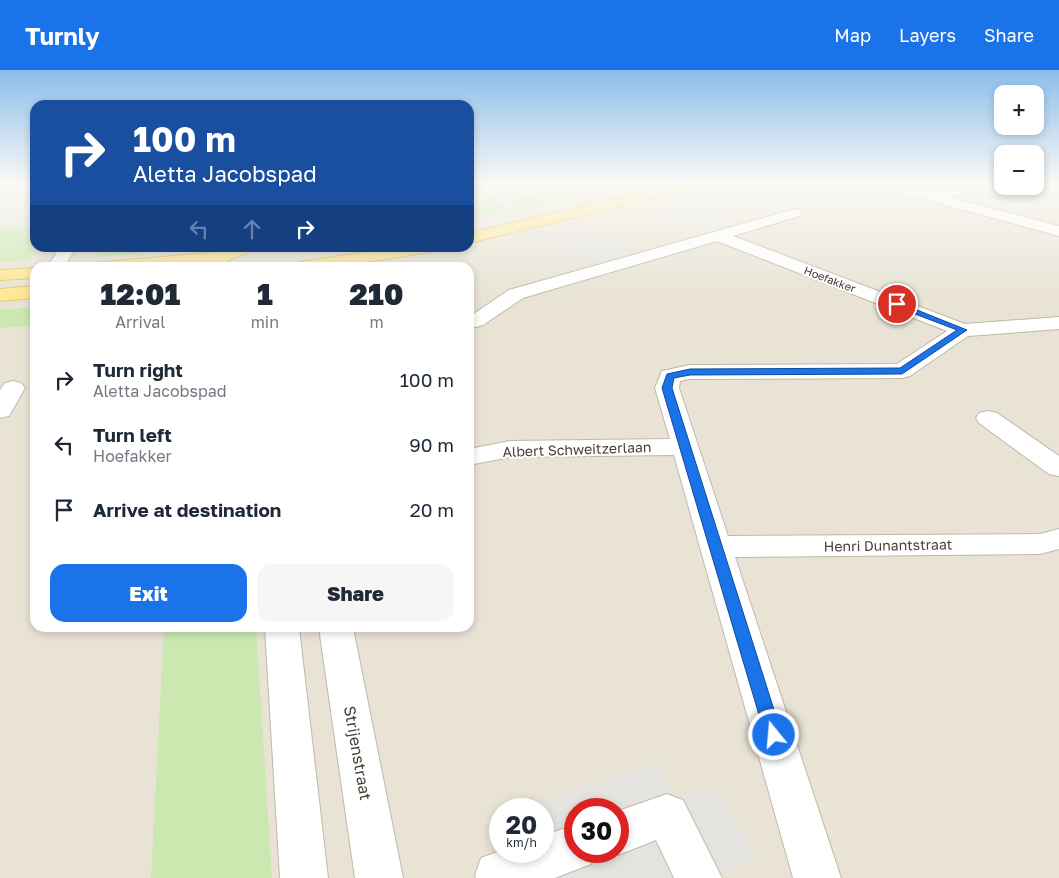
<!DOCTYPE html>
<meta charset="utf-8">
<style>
body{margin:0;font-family:"Golos Text",sans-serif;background:#f6f6f7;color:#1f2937;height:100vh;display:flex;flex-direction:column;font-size:19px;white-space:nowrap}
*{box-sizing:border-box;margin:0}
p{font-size:16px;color:#747a83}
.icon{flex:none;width:28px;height:28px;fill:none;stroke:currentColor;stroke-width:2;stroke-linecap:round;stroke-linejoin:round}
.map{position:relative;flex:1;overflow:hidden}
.sheet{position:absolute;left:30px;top:192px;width:444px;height:370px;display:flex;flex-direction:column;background:#fff;border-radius:15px;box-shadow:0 2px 8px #0003}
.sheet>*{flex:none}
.guide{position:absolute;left:30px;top:30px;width:444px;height:152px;border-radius:15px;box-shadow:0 2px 8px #0003;background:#1a4fa0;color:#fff;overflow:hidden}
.tools{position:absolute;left:994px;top:15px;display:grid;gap:10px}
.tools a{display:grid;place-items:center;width:50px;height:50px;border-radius:10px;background:#fff;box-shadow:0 2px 8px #0003;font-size:25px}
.speed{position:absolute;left:489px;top:728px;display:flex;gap:10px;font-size:25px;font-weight:700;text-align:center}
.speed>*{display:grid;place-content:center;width:65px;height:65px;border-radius:50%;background:#fff;box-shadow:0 2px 8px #0003;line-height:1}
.speed small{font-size:12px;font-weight:400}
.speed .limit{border:8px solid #d22;background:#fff;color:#111}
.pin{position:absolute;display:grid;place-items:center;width:42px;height:42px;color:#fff;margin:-21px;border:2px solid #fff;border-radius:50%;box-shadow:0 1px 5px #0007}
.me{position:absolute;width:55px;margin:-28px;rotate:343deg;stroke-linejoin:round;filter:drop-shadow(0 0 4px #0008)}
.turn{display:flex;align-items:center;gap:18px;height:105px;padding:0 20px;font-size:22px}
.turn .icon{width:65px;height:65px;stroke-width:2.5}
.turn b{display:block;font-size:35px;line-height:42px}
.lanes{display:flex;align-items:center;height:48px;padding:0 20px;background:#0003;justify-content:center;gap:25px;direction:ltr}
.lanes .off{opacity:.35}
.eta{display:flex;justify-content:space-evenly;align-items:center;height:85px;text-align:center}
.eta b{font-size:30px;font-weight:800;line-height:35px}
.cta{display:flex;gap:10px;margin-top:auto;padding:10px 20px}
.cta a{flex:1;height:58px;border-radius:15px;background:#1a73e8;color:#fff;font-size:20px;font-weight:800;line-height:58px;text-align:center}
.cta a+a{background:#f6f6f7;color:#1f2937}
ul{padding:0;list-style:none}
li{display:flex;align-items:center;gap:15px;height:65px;padding:0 20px}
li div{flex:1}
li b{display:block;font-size:19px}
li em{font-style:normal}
header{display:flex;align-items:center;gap:30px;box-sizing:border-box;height:70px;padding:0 25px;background:#1a73e8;color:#fff}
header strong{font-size:24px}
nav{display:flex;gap:28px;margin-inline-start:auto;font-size:18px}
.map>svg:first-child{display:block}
</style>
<header>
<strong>Turnly</strong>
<nav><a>Map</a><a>Layers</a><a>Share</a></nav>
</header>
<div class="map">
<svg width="1059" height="808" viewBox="0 0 1059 808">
<rect width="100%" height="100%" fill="#f4f1e7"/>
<path fill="#e8e3d5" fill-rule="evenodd" d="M 0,114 L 35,114 L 35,178 L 469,178 L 469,114 L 1002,114 L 1002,116 L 1035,116 L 1035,114 L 1059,114 L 1059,808 L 0,808 ZM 35,198 L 469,198 L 469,558 L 35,558 ZM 500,739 L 542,739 L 542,781 L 500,781 ZM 575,739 L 618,739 L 618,781 L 575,781 Z"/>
<path fill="#cbe8b0" d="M 469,114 L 491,114 L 480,116 L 511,141 L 469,147 Z
M 608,114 L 630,114 L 519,139 L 513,133 L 516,129 L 548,121 Z
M 35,155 L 35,178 L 38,178 L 29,190 L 0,192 L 0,158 Z
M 102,178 L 207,178 L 96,187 Z
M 35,237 L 35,255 L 0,258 L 0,240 Z
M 164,558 L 256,558 L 272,808 L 151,808 Z"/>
<path fill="#e5e3df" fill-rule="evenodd" d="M 0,114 L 35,114 L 35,155 L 0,158 Z
M 680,131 L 739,152 L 708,161 L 649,139 Z
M 577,156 L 638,183 L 599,194 L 539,166 Z
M 658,694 L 675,724 L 686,728 L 718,718 L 757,787 L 701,808 L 504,808 L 486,747 L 500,743 L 500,781 L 542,781 L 542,739 L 513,739 ZM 575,739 L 618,739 L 618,781 L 575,781 Z"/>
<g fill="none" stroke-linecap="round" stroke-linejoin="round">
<defs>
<path id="minor" d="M 878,114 L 900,114 L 935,123 L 962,115 L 1002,114 L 1002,116 L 1016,116 L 1009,120 L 963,123 L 949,127 L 1059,156 L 1059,166 L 880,117 Z
M 1035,114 L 1055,114 C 1049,120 1035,120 1029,116 L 1035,116 Z
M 795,139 L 800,140 L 802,143 L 800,146 L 733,166 L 965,254 L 1059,247 L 1059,259 L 968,266 L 910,306 L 902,308 L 690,309 L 680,311 L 679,318 L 728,466 L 1040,464 L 1059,459 L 1059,479 L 1040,484 L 735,487 L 841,808 L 793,808 L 674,385 L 510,387 L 469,395 L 469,379 L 510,371 L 670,369 L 655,318 L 662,301 L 690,295 L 897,294 L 947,261 L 717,171 L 523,228 L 483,255 L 476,257 L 469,255 L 469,247 L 509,220 Z
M 60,178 L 76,178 L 63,198 L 46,198 Z
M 13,311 L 21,313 L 25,318 L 9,346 L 0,348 L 0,320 L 5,313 Z
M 988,341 L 997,343 L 1059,386 L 1059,406 L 1049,404 L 979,353 L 976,348 L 979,343 Z
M 265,558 L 299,558 L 328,808 L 280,808 Z
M 319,558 L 353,558 L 403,808 L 355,808 Z
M 667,724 L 683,730 L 722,808 L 674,808 L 656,770 L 618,785 L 609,781 L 618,781 L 618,741 Z
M 575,755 L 575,781 L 596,781 L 591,794 L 555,808 L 476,808 L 475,805 L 481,788 L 500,781 L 542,781 L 542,766 Z"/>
<path id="major" d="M 679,114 L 703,114 L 701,117 L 469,173 L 469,163 Z
M 228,178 L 254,178 C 247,188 229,184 221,198 L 204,198 L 206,193 L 159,198 L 86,198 L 88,194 L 94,193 L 217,182 Z
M 394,178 L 431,178 L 429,182 L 423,183 L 331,198 L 298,196 L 301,192 L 307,191 Z
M 35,198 L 35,208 L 0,210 L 0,200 Z
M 35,216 L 35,228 L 0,231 L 0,219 Z"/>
</defs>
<use href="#minor" stroke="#bfb9aa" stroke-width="2"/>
<use href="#major" stroke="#e4c665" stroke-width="2"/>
<use href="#minor" fill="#fff" fill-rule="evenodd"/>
<use href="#major" fill="#fee795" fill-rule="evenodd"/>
</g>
<linearGradient id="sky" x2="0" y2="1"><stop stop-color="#8cbeec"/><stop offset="0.5" stop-color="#faf9f4"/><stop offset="1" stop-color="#faf9f4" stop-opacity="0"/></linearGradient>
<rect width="1059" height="227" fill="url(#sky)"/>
<path fill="#1a73e8" stroke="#114b97" d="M 897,232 L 967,260 L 902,304 L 690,305 L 674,308 L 672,318 L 782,665 L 780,670 L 774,672 L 768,670 L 765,665 L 662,318 L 667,304 L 690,299 L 900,298 L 957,260 L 894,236 L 894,233 Z"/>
<g text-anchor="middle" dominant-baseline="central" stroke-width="4" stroke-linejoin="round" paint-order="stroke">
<g font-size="11" fill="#474136" stroke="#fff">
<text transform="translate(830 209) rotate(21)">Hoefakker</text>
</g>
<g font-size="14" fill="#474136" stroke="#fff">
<text transform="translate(577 379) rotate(-2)">Albert Schweitzerlaan</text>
<text transform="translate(888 475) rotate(-1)">Henri Dunantstraat</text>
</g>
<g font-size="16" fill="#474136" stroke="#fff">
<text transform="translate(358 683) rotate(80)">Strijenstraat</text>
</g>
</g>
</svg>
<div class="tools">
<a>+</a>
<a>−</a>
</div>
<div class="speed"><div>20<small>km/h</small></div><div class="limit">30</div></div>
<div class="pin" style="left:897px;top:234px;background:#d93025"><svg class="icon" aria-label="arrive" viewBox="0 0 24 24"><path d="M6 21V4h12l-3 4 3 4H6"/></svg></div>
<svg class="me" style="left:774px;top:665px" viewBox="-20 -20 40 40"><circle r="17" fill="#1a73e8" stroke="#fff" stroke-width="3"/><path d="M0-11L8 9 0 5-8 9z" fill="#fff"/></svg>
<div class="guide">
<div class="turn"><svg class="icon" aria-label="right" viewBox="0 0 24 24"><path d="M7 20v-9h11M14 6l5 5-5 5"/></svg><div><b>100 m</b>Aletta Jacobspad</div></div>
<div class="lanes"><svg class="icon off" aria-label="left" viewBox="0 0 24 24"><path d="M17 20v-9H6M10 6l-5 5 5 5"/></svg><svg class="icon off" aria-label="ahead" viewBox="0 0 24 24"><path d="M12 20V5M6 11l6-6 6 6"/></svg><svg class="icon" aria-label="right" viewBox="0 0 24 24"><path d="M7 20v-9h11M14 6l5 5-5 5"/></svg></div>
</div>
<section class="sheet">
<div class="eta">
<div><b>12:01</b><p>Arrival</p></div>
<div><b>1</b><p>min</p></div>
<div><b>210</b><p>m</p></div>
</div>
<ul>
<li><svg class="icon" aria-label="right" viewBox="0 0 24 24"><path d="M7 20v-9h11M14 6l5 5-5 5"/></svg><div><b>Turn right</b><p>Aletta Jacobspad</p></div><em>100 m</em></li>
<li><svg class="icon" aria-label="left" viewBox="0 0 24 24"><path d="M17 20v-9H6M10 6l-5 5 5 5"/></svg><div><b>Turn left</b><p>Hoefakker</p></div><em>90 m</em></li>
<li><svg class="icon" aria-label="arrive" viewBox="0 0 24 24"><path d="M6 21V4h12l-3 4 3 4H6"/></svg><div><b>Arrive at destination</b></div><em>20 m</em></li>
</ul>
<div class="cta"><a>Exit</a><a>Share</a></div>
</section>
</div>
